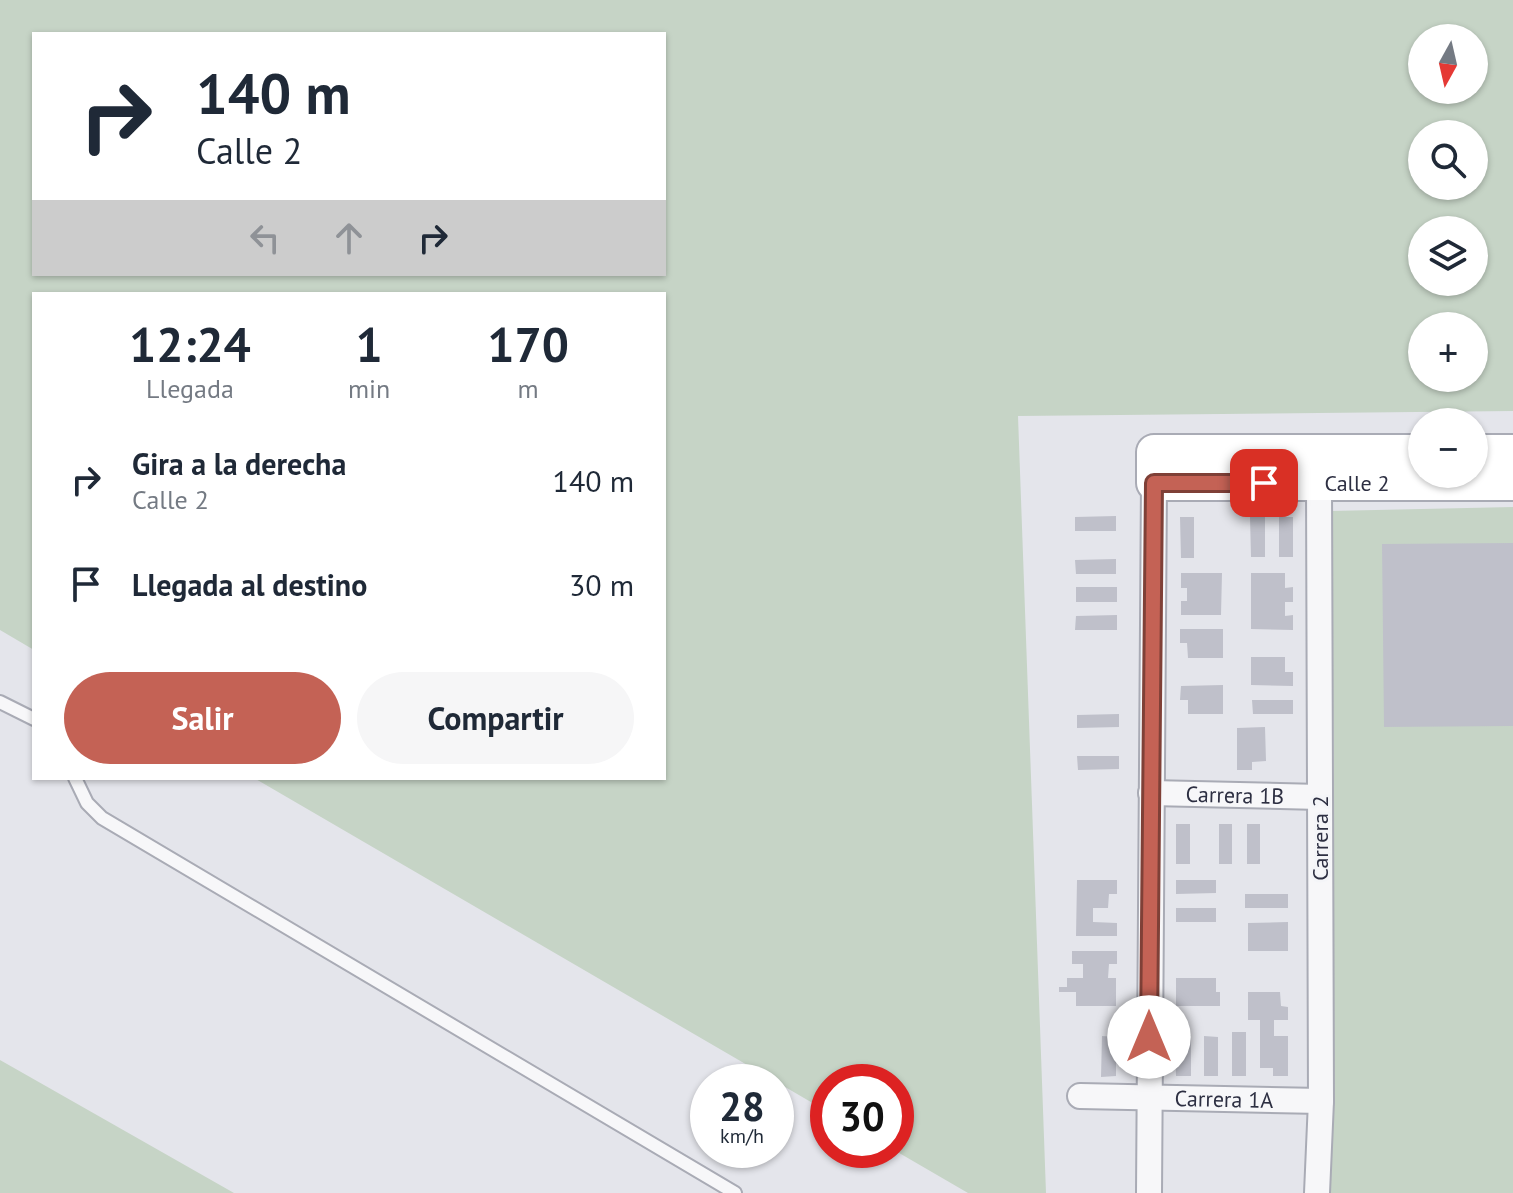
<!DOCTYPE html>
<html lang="es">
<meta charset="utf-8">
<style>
body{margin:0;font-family:"PT Sans",sans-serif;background:#f6f6f7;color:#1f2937;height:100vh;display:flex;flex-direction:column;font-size:30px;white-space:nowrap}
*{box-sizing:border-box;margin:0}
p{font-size:26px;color:#747a83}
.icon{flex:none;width:44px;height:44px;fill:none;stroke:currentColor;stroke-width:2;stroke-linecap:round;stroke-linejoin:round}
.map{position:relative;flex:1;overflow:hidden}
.side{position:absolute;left:32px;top:292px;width:634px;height:488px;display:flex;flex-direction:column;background:#fff;border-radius:0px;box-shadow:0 2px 6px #0004}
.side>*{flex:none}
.hud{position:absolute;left:32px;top:32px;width:634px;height:244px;border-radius:0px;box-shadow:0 2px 6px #0004;background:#fff;color:#1f2937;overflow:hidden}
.needle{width:52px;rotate:188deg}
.controls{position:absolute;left:1408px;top:24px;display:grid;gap:16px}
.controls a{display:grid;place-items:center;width:80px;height:80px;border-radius:50%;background:#fff;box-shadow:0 2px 6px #0004;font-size:40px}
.speed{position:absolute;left:690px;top:1064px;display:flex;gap:16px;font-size:40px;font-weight:700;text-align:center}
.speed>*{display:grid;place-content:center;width:104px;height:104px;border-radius:50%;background:#fff;box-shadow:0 2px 6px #0004;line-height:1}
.speed small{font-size:20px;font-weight:400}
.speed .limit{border:12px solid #d22;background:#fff;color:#111}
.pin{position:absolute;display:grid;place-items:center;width:68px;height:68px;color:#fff;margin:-34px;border-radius:16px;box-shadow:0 4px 12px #0006}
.me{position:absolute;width:88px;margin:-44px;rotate:0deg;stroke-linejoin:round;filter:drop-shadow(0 0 6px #0008)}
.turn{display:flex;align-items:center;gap:28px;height:168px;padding:0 32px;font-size:36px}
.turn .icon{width:104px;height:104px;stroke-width:2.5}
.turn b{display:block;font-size:56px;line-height:68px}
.lanes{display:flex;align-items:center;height:76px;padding:0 32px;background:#0003;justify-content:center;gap:40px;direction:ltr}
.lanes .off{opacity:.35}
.eta{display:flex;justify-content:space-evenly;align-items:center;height:136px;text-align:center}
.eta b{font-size:48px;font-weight:600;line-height:56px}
.button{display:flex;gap:16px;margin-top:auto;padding:16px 32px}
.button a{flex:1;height:92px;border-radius:48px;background:#c46255;color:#fff;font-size:32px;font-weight:600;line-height:92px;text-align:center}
.button a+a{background:#f6f6f7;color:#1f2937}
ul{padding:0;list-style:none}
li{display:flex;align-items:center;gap:24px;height:104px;padding:0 32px}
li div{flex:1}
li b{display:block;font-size:30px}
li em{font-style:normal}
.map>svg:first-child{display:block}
</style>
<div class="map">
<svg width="1513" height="1193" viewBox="0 0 1513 1193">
<rect width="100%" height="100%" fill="#e4e5eb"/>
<path fill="#c6d4c6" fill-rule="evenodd" d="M 0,0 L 1513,0 L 1513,411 L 1018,416 L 1046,1193 L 968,1193 L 894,1150 L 896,1150 L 896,1082 L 828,1082 L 828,1112 L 254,778 L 664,778 L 664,294 L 34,294 L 34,650 L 0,630 ZM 34,34 L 664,34 L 664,274 L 34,274 ZM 1422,38 L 1474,38 L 1474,90 L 1422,90 ZM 1474,134 L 1474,186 L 1422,186 L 1422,134 ZM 1474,230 L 1474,282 L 1422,282 L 1422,230 ZM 1422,326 L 1474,326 L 1474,378 L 1422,378 Z
M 1513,507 L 1513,1193 L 1330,1193 L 1333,1101 L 1331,874 L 1334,771 L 1330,511 Z
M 0,1060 L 234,1193 L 0,1193 Z"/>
<path fill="#bfc0ca" d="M 1116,516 L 1116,531 L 1075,531 L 1075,517 Z
M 1180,517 L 1194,517 L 1194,558 L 1181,558 Z
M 1250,517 L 1265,517 L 1265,557 L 1251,557 Z
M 1279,517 L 1293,517 L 1293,557 L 1279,557 Z
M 1513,543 L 1513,726 L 1384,727 L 1382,544 Z
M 1116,559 L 1116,574 L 1076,574 L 1075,560 Z
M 1181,573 L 1222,573 L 1221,615 L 1181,615 L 1181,601 L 1187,601 L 1187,588 L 1181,588 Z
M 1251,573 L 1285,573 L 1285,588 L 1293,587 L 1293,602 L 1285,602 L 1285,616 L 1293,615 L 1293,630 L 1251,629 Z
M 1076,587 L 1117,587 L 1117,602 L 1076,602 Z
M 1117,615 L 1117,630 L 1075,630 L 1076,616 Z
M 1180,629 L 1223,629 L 1223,658 L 1188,658 L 1187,643 L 1180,643 Z
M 1251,657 L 1285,657 L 1285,672 L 1293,672 L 1293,686 L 1251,685 Z
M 1223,685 L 1223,714 L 1188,714 L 1188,700 L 1180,700 L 1181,686 Z
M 1252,700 L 1293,700 L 1293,714 L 1253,714 Z
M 1119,714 L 1119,727 L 1077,728 L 1077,715 Z
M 1265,727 L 1266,761 L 1252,762 L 1252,770 L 1237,770 L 1237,728 Z
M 1077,756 L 1119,756 L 1119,769 L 1078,770 Z
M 1176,824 L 1190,824 L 1190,864 L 1176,864 Z
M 1219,824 L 1232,824 L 1232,864 L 1219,864 Z
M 1247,824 L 1260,824 L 1260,864 L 1247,864 Z
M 1077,880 L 1117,880 L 1117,894 L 1109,894 L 1108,908 L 1093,908 L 1093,922 L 1117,923 L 1117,936 L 1076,936 Z
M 1176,880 L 1216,880 L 1216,893 L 1176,894 Z
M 1245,894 L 1288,894 L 1288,908 L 1245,908 Z
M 1176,908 L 1216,908 L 1216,922 L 1176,922 Z
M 1288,922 L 1288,951 L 1248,951 L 1248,923 Z
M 1072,951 L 1117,951 L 1117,964 L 1109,964 L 1108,978 L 1116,978 L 1116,1006 L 1076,1006 L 1076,992 L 1059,992 L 1059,987 L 1067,987 L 1067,978 L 1083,978 L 1083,964 L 1072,964 Z
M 1176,978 L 1216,978 L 1216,992 L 1220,992 L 1220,1006 L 1176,1006 Z
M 1248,992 L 1280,992 L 1281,1006 L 1288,1007 L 1288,1020 L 1274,1020 L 1274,1036 L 1288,1036 L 1288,1076 L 1273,1076 L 1273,1068 L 1260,1068 L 1260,1020 L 1248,1020 Z
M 1232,1032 L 1246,1032 L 1246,1076 L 1232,1076 Z
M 1191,1035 L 1191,1076 L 1176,1076 L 1175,1036 Z
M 1102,1036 L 1116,1037 L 1116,1076 L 1101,1077 Z
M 1204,1036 L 1218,1037 L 1218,1076 L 1204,1076 Z"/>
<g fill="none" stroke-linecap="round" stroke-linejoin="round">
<defs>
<path id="lane" d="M 0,702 L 34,719
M 75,778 L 87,803 L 102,818 L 735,1193"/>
<g id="street">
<path id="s1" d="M 1151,793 L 1320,797"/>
<path id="s2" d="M 1080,1096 L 1321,1101"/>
<path d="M 1149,1193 L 1154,483"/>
<path d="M 1317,1193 L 1321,1101 L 1319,483"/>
</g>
<g id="secondary">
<path id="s3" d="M 1422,452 L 1154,452 L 1154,483 L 1513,483"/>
<path d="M 1474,452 L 1513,452"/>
</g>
</defs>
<use href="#lane" stroke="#a9abb5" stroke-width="16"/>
<use href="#street" stroke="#a9abb5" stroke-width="28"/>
<use href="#secondary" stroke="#a9abb5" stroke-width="38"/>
<use href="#lane" stroke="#f7f7f9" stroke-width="12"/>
<use href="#street" stroke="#f7f7f9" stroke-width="24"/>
<use href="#secondary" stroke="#fff" stroke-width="34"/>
</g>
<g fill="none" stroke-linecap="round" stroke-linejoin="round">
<defs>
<path id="route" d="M 1149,1037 L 1154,483 L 1264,483"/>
</defs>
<use href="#route" stroke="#7f4037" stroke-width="20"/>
<use href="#route" stroke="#c46255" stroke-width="14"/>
</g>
<g text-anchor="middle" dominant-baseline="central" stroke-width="6" stroke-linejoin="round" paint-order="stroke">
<g font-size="22" fill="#2d2f42" stroke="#f4f5f8">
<text stroke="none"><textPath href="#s3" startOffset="502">Calle 2</textPath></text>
<text stroke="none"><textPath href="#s1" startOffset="84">Carrera 1B</textPath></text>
<text transform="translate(1320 838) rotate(-90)">Carrera 2</text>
<text stroke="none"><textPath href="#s2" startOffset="144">Carrera 1A</textPath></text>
</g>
</g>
</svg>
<div class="controls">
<a><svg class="needle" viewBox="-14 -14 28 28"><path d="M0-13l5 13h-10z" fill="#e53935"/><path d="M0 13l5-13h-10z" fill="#747a83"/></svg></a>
<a><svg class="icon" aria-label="search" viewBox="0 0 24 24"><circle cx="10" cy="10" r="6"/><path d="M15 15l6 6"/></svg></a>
<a><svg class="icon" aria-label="layers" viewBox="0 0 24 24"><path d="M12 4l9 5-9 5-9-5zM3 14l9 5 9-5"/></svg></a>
<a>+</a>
<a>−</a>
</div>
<div class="speed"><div>28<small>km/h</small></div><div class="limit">30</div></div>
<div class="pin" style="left:1264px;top:483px;background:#d93025"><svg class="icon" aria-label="arrive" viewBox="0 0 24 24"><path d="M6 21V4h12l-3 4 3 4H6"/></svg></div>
<svg class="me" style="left:1149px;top:1037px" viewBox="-20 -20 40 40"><circle r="19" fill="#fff"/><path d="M0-13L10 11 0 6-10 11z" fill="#c46255"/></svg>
<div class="hud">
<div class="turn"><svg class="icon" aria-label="right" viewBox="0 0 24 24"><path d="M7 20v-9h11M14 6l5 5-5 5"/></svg><div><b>140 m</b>Calle 2</div></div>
<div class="lanes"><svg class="icon off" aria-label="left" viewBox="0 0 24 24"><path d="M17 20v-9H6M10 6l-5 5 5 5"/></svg><svg class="icon off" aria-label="ahead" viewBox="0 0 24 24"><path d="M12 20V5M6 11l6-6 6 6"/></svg><svg class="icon" aria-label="right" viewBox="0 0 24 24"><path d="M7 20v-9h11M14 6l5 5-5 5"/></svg></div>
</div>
<section class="side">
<div class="eta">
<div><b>12:24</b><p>Llegada</p></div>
<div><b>1</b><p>min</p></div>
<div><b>170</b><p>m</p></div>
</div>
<ul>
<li><svg class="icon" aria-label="right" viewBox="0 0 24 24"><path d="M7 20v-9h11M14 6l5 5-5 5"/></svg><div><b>Gira a la derecha</b><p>Calle 2</p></div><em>140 m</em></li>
<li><svg class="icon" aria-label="arrive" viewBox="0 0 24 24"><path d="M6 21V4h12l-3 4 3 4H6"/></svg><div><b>Llegada al destino</b></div><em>30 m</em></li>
</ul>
<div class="button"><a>Salir</a><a>Compartir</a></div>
</section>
</div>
